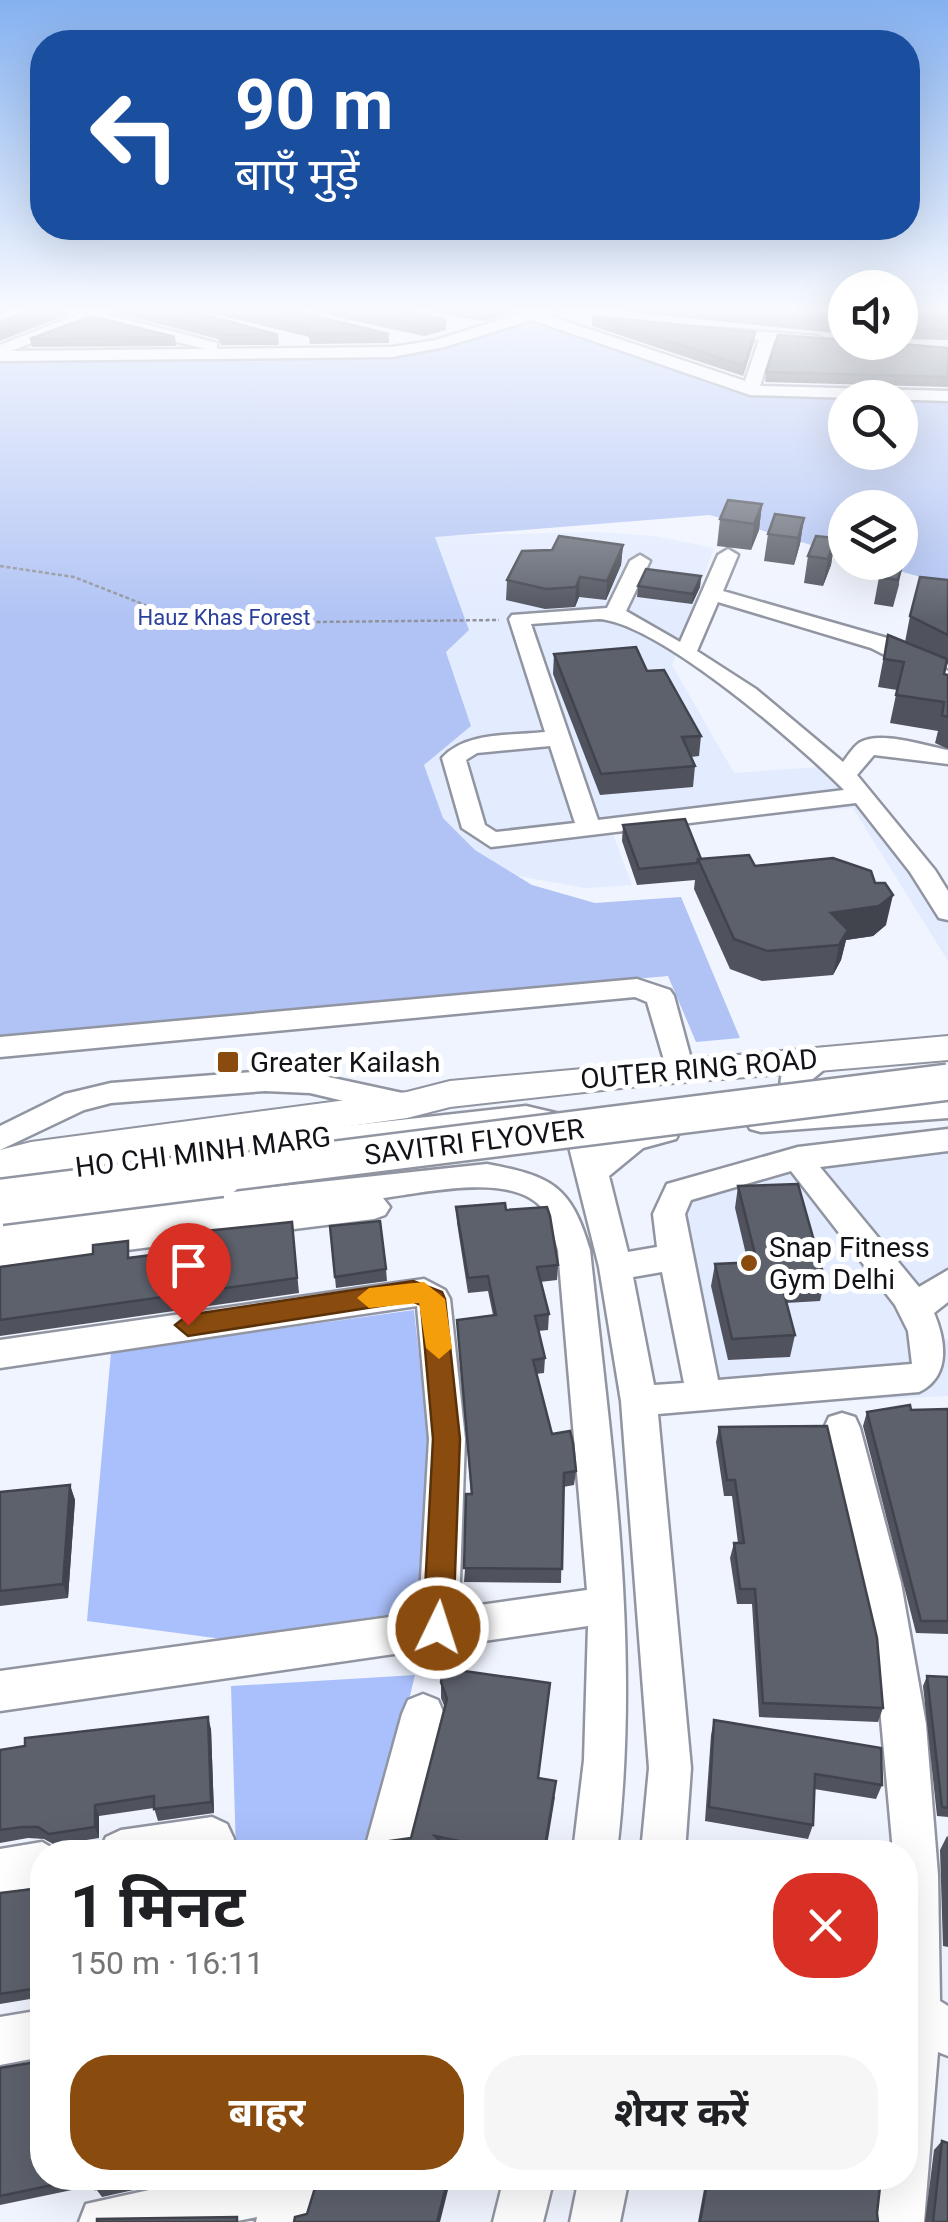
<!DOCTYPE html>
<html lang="hi">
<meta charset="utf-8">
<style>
body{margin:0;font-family:Roboto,"Noto Sans Devanagari",sans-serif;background:#f6f6f6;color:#202124;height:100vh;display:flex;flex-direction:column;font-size:38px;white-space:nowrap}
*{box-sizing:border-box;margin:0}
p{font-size:32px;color:#757577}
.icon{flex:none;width:55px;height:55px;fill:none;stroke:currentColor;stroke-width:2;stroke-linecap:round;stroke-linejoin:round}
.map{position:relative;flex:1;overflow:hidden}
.details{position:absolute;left:30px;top:1840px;width:888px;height:350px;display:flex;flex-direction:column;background:#fff;border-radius:40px;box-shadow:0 10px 40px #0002}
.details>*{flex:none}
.hud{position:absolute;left:30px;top:30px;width:890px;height:210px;border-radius:40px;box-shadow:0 10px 40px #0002;background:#1a4fa0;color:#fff;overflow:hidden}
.fabs{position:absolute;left:828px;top:270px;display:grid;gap:20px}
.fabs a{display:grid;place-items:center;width:90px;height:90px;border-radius:50%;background:#fff;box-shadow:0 10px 40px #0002;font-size:50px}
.pin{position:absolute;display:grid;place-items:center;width:85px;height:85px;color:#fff;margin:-102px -42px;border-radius:50% 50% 50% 0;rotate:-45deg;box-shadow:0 0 10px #0007}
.pin .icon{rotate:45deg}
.me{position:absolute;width:110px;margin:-55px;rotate:4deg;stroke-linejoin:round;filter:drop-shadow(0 0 8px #0008)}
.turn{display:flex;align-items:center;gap:35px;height:210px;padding:0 40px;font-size:45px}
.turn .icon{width:130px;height:130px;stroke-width:2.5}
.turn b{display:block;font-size:70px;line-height:85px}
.round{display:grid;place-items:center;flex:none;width:105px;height:105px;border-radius:40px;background:#f6f6f6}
.headline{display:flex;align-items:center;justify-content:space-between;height:170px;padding:0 40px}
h1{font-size:60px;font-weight:700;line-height:75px}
.action{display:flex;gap:20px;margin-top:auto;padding:20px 40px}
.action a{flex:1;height:115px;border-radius:40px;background:#8a4c0e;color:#fff;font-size:40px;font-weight:700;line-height:115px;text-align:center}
.action a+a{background:#f6f6f6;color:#202124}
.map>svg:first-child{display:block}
</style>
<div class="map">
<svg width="948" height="2222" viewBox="0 0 948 2222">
<rect width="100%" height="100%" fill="#f0f4fe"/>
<path fill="#e3ebff" d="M 595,532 L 654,536 L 714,548 L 672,665 L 734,773 L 847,765 L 915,842 L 948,891 L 948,961 L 853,808 L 611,829 L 632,885 L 585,888 L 518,876 L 475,850 L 443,818 L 424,765 L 471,726 L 446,652 L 469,630 L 434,536 Z
M 948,1148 L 948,1301 L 929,1319 L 948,1341 L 948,1396 L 697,1407 L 655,1242 L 700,1193 L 749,1171 Z"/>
<path fill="#aac0fc" d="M 414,1310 L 432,1477 L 421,1610 L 222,1639 L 87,1621 L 111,1352 Z
M 415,1675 L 372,1852 L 236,1852 L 231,1686 Z
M 734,1840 L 878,1845 L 879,1852 L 734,1852 Z"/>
<path fill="#b0c3f4" d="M 527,321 L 750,394 L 845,398 L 845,452 L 900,452 L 900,399 L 948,399 L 948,585 L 872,563 L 900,562 L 900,508 L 845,508 L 845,555 L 710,515 L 435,537 L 469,630 L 446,652 L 471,726 L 424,765 L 443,818 L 475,850 L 532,885 L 595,903 L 681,897 L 740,1038 L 696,1042 L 668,976 L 0,1037 L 0,362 L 398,356 L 482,338 Z"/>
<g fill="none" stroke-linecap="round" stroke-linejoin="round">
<defs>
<path id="minor" d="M 62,309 L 86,309 L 217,343 L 217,349 L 392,347 L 436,340 L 532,310 L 745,381 L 759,340 L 715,336 L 710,334 L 710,328 L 818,336 L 826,341 L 824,344 L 774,341 L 760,386 L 948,391 L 948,401 L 750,395 L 532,320 L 444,347 L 392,357 L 0,361 L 0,345 L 76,315 ZM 92,320 L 205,349 L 11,351 Z
M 728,549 L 738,555 L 723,591 L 887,638 L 948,671 L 948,687 L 871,648 L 718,602 L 697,651 L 756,689 L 843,762 C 847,757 853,747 859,743 C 880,730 925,746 948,750 L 948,764 L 874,755 L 857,775 L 935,870 L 948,891 L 948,920 L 939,918 L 910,872 L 856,803 L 491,847 L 462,828 L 442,758 C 466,731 512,736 545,732 L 509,619 L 512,615 L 607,608 L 630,561 L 640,555 L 650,561 L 626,611 L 680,642 L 718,555 ZM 599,619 C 659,623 801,746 844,790 L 598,820 L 531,624 ZM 550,746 L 575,823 L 496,832 L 485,825 L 466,760 L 477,753 Z
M 637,979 L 670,990 L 674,996 L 694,1070 L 689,1077 L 669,1077 L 647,1002 L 635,997 L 0,1057 L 0,1037 Z
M 823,1048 L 838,1058 L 808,1083 L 810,1091 L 830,1105 L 948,1096 L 948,1118 L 761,1132 L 750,1129 L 746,1121 L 750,1113 L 792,1108 C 765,1076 790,1057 823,1048 Z
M 265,1071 L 310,1073 L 407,1094 L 418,1098 L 422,1105 L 418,1112 L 407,1116 L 310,1093 L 265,1091 L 111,1103 L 84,1110 L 0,1150 L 0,1126 L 65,1094 L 111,1083 Z
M 526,1106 L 577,1118 L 601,1145 C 621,1130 651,1116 676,1123 L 680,1131 L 676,1139 L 643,1148 L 609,1176 L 628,1252 L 657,1247 L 653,1214 L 667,1184 L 798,1147 L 948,1129 L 948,1151 L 820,1167 L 919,1287 L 948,1270 L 948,1302 L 934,1313 C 948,1346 948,1378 919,1392 L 658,1414 L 691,1768 L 685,1852 L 641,1852 L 649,1768 L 621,1401 L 599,1267 L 568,1143 L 549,1130 L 526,1128 L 32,1183 L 0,1181 L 0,1159 L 32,1161 ZM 791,1171 L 895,1305 L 908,1331 L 912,1364 L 718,1380 L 685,1214 L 691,1200 ZM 662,1272 L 684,1383 L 654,1385 L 633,1277 Z
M 487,1164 C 551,1176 571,1185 590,1250 C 612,1454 641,1647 617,1852 L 573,1852 L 584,1760 L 588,1626 L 0,1711 L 0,1671 L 419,1613 L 429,1439 L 417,1306 L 0,1368 L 0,1340 L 424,1279 L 445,1290 L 450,1299 L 465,1439 L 459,1608 L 587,1590 L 558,1250 C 554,1238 552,1223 545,1212 C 518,1170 424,1193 383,1198 L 390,1207 L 385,1215 L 374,1219 L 0,1266 L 0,1240 L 22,1238 L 0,1240 L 0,1216 Z
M 842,1413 L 855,1417 L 860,1428 L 901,1583 L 926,1724 L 938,1875 L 940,2001 L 948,2006 L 948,2056 L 938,2052 L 924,2222 L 874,2222 L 879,2178 L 905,2178 L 905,1852 L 893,1852 L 875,1652 L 824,1428 L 829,1417 Z
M 423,1694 L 438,1700 L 444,1714 L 408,1852 L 364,1852 L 402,1714 L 408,1700 Z
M 212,1817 L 227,1824 L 234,1839 L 228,1852 L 99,1852 L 106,1837 L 121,1830 Z
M 42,1842 L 59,1852 L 42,1852 L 42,1886 L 0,1893 L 0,1849 Z
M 42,2010 L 42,2057 L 0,2065 L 0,2017 Z
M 203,2178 L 320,2178 L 306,2222 L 256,2222 L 257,2217 L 232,2222 L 79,2222 L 86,2204 Z
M 504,2178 L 554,2178 L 543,2222 L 493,2222 Z
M 579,2178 L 629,2178 L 620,2222 L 570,2222 Z"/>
<path id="major" d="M 948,1036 L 948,1060 L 639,1086 L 450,1107 L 407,1118 L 31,1170 L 0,1178 L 0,1150 L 31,1142 L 407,1092 L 450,1081 Z"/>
</defs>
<use href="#minor" stroke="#9195a1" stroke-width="5"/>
<use href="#major" stroke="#9195a1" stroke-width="4"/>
<path stroke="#91939b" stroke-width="2.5" stroke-dasharray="4 2.5" stroke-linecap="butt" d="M 0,566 L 74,577 L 163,612 L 223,623 L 499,620"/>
<use href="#minor" fill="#fff" fill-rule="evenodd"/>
<use href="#major" fill="#fff" fill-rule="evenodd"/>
<defs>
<path id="major-bridge-far1" d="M 201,1176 L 948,1082"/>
<path id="major-bridge" d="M 0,1202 L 221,1174"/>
</defs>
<use href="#major-bridge-far1" stroke="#9195a1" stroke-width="40" stroke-linecap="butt"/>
<use href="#major-bridge" stroke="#9195a1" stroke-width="49" stroke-linecap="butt"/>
<use href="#major-bridge-far1" stroke="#fff" stroke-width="35"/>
<use href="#major-bridge" stroke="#fff" stroke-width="44"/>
</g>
<path fill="#50535d" d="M 100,309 L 184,309 L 278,335 L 279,345 L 221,345 L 218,339 Z
M 194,309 L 287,309 L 389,334 L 389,343 L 310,344 L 309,337 Z
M 299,309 L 399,309 L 446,330 L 424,336 Z
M 415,309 L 523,309 L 484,321 Z
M 542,309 L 566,309 L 559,313 Z
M 596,309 L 845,309 L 845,334 Z
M 900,309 L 948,309 L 948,340 L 900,339 Z
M 592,316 L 755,332 L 754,342 L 743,376 L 592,326 Z
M 175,337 L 176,346 L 32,347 L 30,339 Z
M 948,348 L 948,387 L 765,382 L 766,372 Z
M 762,504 L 759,530 L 751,550 L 717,546 L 720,519 Z
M 804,518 L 800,544 L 794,565 L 764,561 L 768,534 Z
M 835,538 L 831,565 L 823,586 L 804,583 L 808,556 Z
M 623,545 L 621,565 L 606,600 L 579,597 L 575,607 L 545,609 L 506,600 L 507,580 Z
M 900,562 L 899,585 L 893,607 L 874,604 L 879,577 Z
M 701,576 L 700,587 L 692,604 L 637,597 L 638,586 Z
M 948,580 L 948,663 L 944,674 L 948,675 L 948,749 L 935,743 L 938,731 L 890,723 L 897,690 L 878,687 L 888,635 L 905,642 L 910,616 Z
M 554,654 L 647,671 L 701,736 L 699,756 L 691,757 L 695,766 L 693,787 L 600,795 L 553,674 Z
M 623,825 L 701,859 L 755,866 L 886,925 L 873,936 L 846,940 L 841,960 L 833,975 L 762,981 L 730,969 L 694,889 L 695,880 L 637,885 L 622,841 Z
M 738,1186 L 825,1280 L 820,1301 L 786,1303 L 795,1335 L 790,1357 L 728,1360 L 711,1286 L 715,1264 L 748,1263 L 735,1208 Z
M 456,1207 L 506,1210 L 558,1265 L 557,1280 L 540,1282 L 549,1314 L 548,1330 L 538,1331 L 545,1358 L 544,1373 L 536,1374 L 552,1434 L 576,1471 L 574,1485 L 563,1487 L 561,1583 L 464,1582 L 471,1494 L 457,1320 L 493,1315 L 488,1291 L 468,1293 L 457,1223 Z
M 292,1222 L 299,1293 L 0,1336 L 0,1267 L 131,1257 L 206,1248 Z
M 330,1226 L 386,1269 L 387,1281 L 336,1288 Z
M 948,1409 L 948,1634 L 916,1633 L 863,1426 L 867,1412 Z
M 719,1427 L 883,1708 L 878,1722 L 759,1717 L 752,1604 L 737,1604 L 730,1558 L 734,1543 L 738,1543 L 732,1496 L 724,1496 L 716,1442 Z
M 70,1485 L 75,1500 L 68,1598 L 0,1606 L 0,1609 L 0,1492 Z
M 927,1676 L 948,1677 L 948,1817 L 937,1816 L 923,1686 Z
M 441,1682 L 539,1778 L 555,1797 L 546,1852 L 387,1852 L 411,1838 L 445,1708 L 441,1698 Z
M 714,1720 L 882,1785 L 876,1799 L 814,1789 L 813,1825 L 808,1839 L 705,1821 L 711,1735 Z
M 211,1729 L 214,1813 L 158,1821 L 154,1808 L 99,1816 L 99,1838 L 55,1845 L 44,1839 L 28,1838 L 0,1843 L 0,1750 Z
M 947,1836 L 948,1837 L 948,1947 L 943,1946 L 940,1850 Z
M 42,1890 L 42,1997 L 0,2004 L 0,1893 Z
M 0,2068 L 42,2178 L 188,2178 L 102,2197 L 96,2189 L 96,2185 L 0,2205 Z
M 942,2141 L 948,2222 L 925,2222 L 934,2150 Z
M 706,2178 L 881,2178 L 877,2213 L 878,2222 L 698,2222 Z"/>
<path fill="#41444c" d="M 0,309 L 15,309 L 0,314 Z
M 55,309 L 65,309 L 66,315 L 0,341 L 0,330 Z
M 493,309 L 523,309 L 484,321 L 484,312 Z
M 446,320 L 446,330 L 424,336 L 424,326 Z
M 755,332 L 754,342 L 743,376 L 744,366 Z
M 762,504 L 759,530 L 751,550 L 754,524 Z
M 804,518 L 800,544 L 794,565 L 798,538 Z
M 835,538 L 831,565 L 823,586 L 828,559 Z
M 623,545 L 621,565 L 606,600 L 607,581 Z
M 701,576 L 700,587 L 692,604 L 693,594 Z
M 580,577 L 579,597 L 575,607 L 576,587 Z
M 893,895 L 886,925 L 873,936 L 846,940 L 841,960 L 833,975 L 839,945 L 831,913 Z
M 70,1485 L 75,1500 L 68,1598 L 63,1584 Z
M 208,1717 L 211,1729 L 214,1813 L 211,1802 Z
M 95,1805 L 99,1816 L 99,1838 L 95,1827 Z
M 448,2178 L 451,2178 L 440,2222 L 437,2222 Z"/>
<path fill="#5d616c" stroke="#41444c" stroke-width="2.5" d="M 32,309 L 55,309 L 0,330 L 0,322 Z
M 136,309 L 184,309 L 278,335 L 220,335 L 217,330 Z
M 232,309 L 287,309 L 389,334 L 309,334 L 308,328 Z
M 343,309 L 399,309 L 446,320 L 424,326 Z
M 468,309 L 493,309 L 484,312 Z
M 690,309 L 845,309 L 845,324 Z
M 900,309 L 948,309 L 948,330 L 900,330 Z
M 91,316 L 175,337 L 30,339 Z
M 592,316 L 755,332 L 744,366 Z
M 778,335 L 845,340 L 845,342 L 877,342 L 948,348 L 948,377 L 766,372 Z
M 728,500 L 762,504 L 754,524 L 720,519 Z
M 775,514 L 804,518 L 798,538 L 768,534 Z
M 559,536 L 623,545 L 607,581 L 580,577 L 576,587 L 546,589 L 507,580 L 522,551 L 552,550 Z
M 816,536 L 835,538 L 828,559 L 808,556 Z
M 900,558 L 904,558 L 898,580 L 879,577 L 884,562 L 900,562 Z
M 646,569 L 701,576 L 693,594 L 638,586 Z
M 920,577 L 948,580 L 948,635 L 910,616 Z
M 888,635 L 947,659 L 944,674 L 948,675 L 948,717 L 942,715 L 944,702 L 896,695 L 904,662 L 884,659 Z
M 636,647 L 647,671 L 664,670 L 701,736 L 682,737 L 695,766 L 601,774 L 554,654 Z
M 685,819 L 701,859 L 698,859 L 697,863 L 639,869 L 623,825 Z
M 749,855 L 755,866 L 833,858 L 871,871 L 875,883 L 885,883 L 893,895 L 879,906 L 831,913 L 848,930 L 839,945 L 767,951 L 734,939 L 698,859 Z
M 798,1184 L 825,1280 L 781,1282 L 795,1335 L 732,1339 L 715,1264 L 757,1262 L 738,1186 Z
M 505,1203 L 506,1210 L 547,1207 L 550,1216 L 558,1265 L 537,1267 L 549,1314 L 535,1316 L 545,1358 L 533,1360 L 552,1434 L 570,1431 L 573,1443 L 576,1471 L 564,1473 L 562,1569 L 464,1568 L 466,1494 L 472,1494 L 457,1320 L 496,1315 L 488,1276 L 468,1278 L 456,1207 Z
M 380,1221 L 386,1269 L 335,1277 L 330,1226 Z
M 292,1222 L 297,1278 L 0,1320 L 0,1267 L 93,1254 L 93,1245 L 128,1241 L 128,1258 L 206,1248 L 206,1231 Z
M 910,1405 L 911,1410 L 948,1409 L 948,1621 L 921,1621 L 867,1412 Z
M 827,1426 L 877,1638 L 883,1708 L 763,1703 L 755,1589 L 740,1589 L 734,1543 L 744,1543 L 735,1480 L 727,1480 L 719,1427 Z
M 70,1485 L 63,1584 L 0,1591 L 0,1492 Z
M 443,1668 L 550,1683 L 538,1778 L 556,1781 L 544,1852 L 513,1852 L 435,1836 L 451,1852 L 387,1852 L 389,1841 L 411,1838 L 447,1699 L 441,1682 Z
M 927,1676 L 948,1677 L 948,1808 L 942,1807 Z
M 208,1717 L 211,1802 L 154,1809 L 154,1796 L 95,1805 L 95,1827 L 49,1834 L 38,1827 L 22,1827 L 0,1830 L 0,1750 L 25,1746 L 25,1738 Z
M 714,1720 L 881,1748 L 882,1785 L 815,1774 L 813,1825 L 709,1807 Z
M 42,1888 L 42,1979 L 38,1979 L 38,1988 L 0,1994 L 0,1893 Z
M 42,2061 L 42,2178 L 86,2178 L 0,2196 L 0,2068 Z
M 942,2141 L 948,2143 L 948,2222 L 933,2222 Z
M 96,2178 L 146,2178 L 96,2189 Z
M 318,2178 L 448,2178 L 437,2222 L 294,2222 L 295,2217 L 307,2214 Z
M 708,2178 L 881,2178 L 877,2213 L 878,2222 L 700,2222 Z
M 237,2217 L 237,2222 L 97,2222 L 97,2219 Z"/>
<linearGradient id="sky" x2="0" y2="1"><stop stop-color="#85b1f0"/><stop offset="0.5" stop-color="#f8faff"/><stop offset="1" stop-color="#f8faff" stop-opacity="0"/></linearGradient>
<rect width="948" height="620" fill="url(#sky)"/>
<path fill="#8a4c0e" stroke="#5a3109" stroke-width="2.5" d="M 413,1281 L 442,1292 L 445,1299 L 460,1439 L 453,1628 L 449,1638 L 438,1643 L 427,1638 L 423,1628 L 433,1439 L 421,1305 L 412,1301 L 188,1336 L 175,1325 L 188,1315 Z"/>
<path fill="#f59e0b" d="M 424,1282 L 445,1299 L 452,1348 L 439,1359 L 426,1348 L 419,1303 L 369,1308 L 357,1298 L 369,1288 Z"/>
<g fill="#8a4c0e" stroke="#fff" stroke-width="4">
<rect x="216" y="1050" width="24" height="24" rx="5"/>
<circle cx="749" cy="1263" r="10"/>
</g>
<g text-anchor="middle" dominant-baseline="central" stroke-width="10" stroke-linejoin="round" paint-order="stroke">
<g font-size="22" fill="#2a409c" stroke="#fff">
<text x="224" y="617">Hauz Khas Forest</text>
</g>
<g font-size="28" fill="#121318" stroke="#fff" text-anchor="start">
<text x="250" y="1062">Greater Kailash</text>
<text x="769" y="1247">Snap Fitness<tspan x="769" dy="32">Gym Delhi</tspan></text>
</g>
<g font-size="28" fill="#121318" stroke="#fff">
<text transform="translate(699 1069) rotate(-5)">OUTER RING ROAD</text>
<text transform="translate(474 1142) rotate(-7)">SAVITRI FLYOVER</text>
<text transform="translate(203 1152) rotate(-7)">HO CHI MINH MARG</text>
</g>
</g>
</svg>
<div class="fabs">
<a><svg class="icon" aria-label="sound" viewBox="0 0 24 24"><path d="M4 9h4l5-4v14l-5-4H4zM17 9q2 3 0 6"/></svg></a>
<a><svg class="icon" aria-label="search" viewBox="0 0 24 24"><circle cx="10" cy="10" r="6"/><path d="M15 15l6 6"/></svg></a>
<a><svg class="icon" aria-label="layers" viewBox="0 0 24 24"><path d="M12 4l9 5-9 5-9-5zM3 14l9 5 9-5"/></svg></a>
</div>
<div class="pin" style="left:188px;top:1325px;background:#d93025"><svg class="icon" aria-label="arrive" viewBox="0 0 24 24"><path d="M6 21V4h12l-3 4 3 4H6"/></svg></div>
<svg class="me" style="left:438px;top:1628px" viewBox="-20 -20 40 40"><circle r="17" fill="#8a4c0e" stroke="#fff" stroke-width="3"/><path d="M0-11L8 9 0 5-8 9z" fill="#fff"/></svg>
<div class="hud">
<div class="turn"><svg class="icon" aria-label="left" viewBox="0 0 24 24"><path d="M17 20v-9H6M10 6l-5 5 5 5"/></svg><div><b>90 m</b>बाएँ मुड़ें</div></div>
</div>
<section class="details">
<div class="headline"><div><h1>1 मिनट</h1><p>150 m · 16:11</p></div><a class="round" style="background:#d93025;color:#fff"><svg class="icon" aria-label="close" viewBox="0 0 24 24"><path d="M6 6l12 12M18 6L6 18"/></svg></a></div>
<div class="action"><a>बाहर</a><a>शेयर करें</a></div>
</section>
</div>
